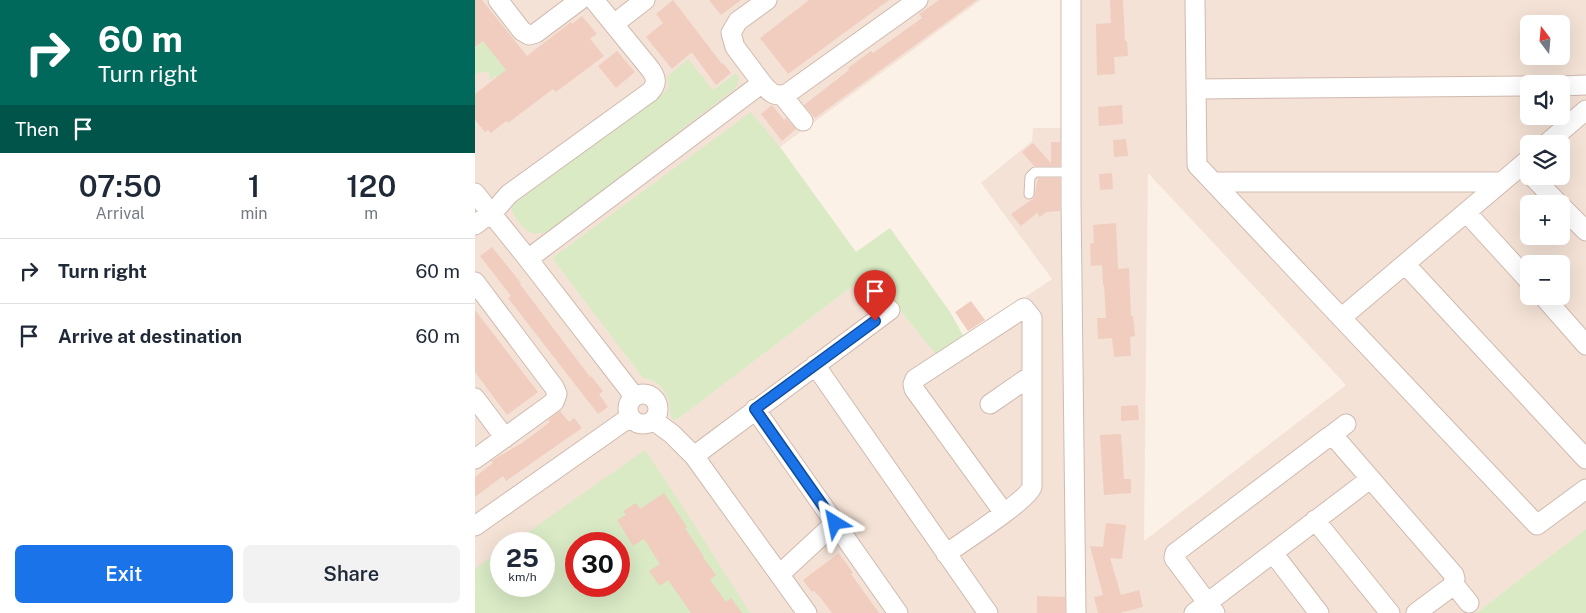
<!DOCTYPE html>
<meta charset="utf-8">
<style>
body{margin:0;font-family:"Public Sans",sans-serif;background:#f2f2f3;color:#1f2937;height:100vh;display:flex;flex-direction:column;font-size:19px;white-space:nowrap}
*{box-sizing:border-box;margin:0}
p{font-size:16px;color:#747a83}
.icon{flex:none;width:28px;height:28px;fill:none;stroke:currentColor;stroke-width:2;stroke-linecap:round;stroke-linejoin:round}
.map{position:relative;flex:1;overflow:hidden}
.side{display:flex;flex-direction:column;background:#fff;width:475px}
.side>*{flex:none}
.banner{background:#00695c;color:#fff;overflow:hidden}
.needle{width:32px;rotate:344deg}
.controls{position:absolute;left:1045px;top:15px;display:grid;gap:10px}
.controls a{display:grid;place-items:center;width:50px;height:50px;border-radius:8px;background:#fff;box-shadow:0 5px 20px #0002;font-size:25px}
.speed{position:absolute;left:15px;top:532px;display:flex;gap:10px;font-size:25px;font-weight:700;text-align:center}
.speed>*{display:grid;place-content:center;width:65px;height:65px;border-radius:50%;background:#fff;box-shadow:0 5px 20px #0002;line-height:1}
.speed small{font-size:12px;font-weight:400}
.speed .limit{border:8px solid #d22;background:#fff;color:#111}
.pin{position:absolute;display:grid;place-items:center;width:42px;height:42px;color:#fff;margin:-51px -21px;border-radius:50% 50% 50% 0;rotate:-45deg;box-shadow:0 0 5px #0007}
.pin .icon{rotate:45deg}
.me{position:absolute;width:55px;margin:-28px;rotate:325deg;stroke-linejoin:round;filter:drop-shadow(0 0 4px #0008)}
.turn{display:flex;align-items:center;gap:18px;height:105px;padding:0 15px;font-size:22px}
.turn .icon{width:65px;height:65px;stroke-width:2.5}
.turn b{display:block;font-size:35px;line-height:42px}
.then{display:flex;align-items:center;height:48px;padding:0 15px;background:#0003;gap:10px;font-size:19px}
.eta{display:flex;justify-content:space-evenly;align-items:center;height:85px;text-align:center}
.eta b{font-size:30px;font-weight:600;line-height:35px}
.cta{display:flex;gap:10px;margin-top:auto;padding:10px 15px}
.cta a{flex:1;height:58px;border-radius:8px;background:#1a73e8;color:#fff;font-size:20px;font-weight:600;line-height:58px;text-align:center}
.cta a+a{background:#f2f2f3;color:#1f2937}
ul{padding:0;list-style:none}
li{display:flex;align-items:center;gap:15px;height:65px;padding:0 15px;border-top:1px solid #e0e1e3}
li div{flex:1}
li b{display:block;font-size:19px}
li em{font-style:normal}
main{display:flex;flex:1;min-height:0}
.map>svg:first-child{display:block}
</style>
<main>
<section class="side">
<div class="banner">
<div class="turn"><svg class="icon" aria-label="right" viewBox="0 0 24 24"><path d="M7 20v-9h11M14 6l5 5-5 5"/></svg><div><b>60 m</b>Turn right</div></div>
<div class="then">Then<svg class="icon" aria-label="arrive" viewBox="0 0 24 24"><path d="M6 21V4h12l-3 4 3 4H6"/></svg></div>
</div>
<div class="eta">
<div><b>07:50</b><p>Arrival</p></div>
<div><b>1</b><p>min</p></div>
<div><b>120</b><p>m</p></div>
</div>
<ul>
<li><svg class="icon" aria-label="right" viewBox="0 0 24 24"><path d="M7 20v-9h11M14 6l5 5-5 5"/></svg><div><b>Turn right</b></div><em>60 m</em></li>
<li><svg class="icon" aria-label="arrive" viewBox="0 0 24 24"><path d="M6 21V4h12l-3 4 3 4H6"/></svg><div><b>Arrive at destination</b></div><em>60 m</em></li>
</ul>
<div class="cta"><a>Exit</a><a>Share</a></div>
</section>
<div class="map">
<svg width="1111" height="613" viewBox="0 0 1111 613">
<rect width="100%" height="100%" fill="#fcf1e7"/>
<path fill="#f4e2d6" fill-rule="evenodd" d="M 0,0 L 506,0 L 305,147 L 276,113 L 77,258 L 168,378 L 178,381 L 188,389 L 192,395 L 200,421 L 395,273 L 462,356 L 577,279 L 506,183 L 557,141 L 558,128 L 591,128 L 591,0 L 1111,0 L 1111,529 L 1001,613 L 0,613 ZM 1054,24 L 1086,24 L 1086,56 L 1054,56 ZM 1054,84 L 1086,84 L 1086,116 L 1054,116 ZM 1054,144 L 1086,144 L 1086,176 L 1054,176 ZM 673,173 L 871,385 L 669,541 ZM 1054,204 L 1086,204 L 1086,236 L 1054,236 ZM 1054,264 L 1086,264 L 1086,296 L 1054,296 ZM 26,544 L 69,544 L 69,586 L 26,586 ZM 101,544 L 144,544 L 144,586 L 101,586 Z"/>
<path fill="#d9eac5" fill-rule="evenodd" d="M 9,41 L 46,89 L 37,96 L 21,76 L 15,80 L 14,72 L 0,73 L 0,48 Z
M 213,59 L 238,90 L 261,73 L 264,79 L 261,88 L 75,230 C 56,240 45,227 37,211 L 37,207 L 41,202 L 190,92 L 194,86 L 192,77 Z
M 276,112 L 305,147 L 381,252 L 415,228 L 475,312 L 489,337 L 462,356 L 395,273 L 200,421 L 195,415 C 197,398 187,381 168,378 L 77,258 Z
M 170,450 L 215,518 L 275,613 L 0,613 L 0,569 L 26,550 L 26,586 L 69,586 L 69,544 L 36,544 ZM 101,544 L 144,544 L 144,586 L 101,586 Z
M 1111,529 L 1111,613 L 1001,613 Z"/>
<path fill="#f1cdbf" d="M 0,0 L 7,0 L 52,56 L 96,22 L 97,24 L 107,16 L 122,34 L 115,39 L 129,56 L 81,92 L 78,89 L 33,123 L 31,121 L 16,133 L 13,130 L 10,132 L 0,120 L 0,94 L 31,70 L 8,41 L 0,47 Z
M 198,0 L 247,64 L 248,63 L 256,73 L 241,85 L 218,54 L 216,53 L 197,69 L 171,37 L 188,23 L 181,14 Z
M 234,0 L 266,0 L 246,15 Z
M 334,0 L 414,0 L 313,74 L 285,38 Z
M 464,0 L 502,0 L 340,118 L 338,116 L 329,105 L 374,70 L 373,68 L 396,51 L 398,53 L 447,18 L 444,14 Z
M 635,0 L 648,0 L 650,41 L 652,41 L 653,56 L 639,57 L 640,74 L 622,75 L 621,24 L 636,23 Z
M 142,51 L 160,72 L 141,88 L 123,66 Z
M 297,105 L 309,120 L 311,118 L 321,129 L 307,141 L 286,114 Z
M 647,105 L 648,124 L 624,126 L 623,107 Z
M 651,139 L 653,156 L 639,157 L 638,140 Z
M 576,142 L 585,142 L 585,166 L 559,166 L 547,152 L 558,143 L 576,163 Z
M 637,173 L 638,189 L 625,190 L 624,174 Z
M 563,178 L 585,178 L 585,211 L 571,212 L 565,217 L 562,213 L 546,226 L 536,214 L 559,198 Z
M 641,223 L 643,269 L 654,268 L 656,316 L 658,316 L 660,336 L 655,337 L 656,356 L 639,357 L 637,338 L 623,339 L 622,318 L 631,318 L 629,285 L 628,285 L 627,265 L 616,266 L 615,244 L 619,243 L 618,225 Z
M 17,247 L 46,283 L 45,284 L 115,377 L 116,376 L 128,391 L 124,394 L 133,407 L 123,414 L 33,298 L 36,296 L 5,256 Z
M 496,301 L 510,320 L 493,331 L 480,312 Z
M 0,310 L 63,392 L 32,415 L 0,372 Z
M 663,405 L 664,420 L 646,421 L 646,406 Z
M 85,411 L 94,422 L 99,418 L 107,428 L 31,481 L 28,476 L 0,497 L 0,477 L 18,463 L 16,461 L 47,443 L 75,422 L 73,420 Z
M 646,434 L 649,479 L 656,479 L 656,493 L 629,495 L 625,435 Z
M 189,493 L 212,527 L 210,528 L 229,557 L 228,557 L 241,575 L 235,580 L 251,602 L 256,598 L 267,613 L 216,613 L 193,580 L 185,586 L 174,571 L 185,564 L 169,539 L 158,546 L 142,520 L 151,515 L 148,511 L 161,503 L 165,509 Z
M 631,523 L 651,525 L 647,559 L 635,558 L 646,595 L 664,590 L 668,607 L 644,613 L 623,613 L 619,597 L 628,595 L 615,546 L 628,547 Z
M 364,553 L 378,573 L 376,574 L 404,613 L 357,613 L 345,597 L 339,591 L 337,592 L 328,580 Z
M 562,596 L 590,597 L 590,613 L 562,613 Z"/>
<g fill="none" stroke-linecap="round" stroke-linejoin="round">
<defs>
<path id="lane" d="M 554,194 L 555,177 L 560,172 L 596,172"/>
<path id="street" d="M 23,0 L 47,31 L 54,35 L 61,33 L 105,0
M 596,0 L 596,201 L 601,613
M 720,0 L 722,165 L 1062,525 L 1111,489
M 139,24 L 170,0
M 287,83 C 295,93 300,98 313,93 L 443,0
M 1086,86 L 1111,85
M 721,89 L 1054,86
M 307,95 L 328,121
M 1071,144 L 1111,110
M 1057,176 L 1084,204
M 738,182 L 1026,182
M 0,193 L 53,259 L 159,396
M 1086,206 L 1111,231
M 991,212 L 1054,281
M 0,225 L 21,209 L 34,194 L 175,92 C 182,84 182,79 176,70 L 119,0
M 53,259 L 287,83 L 260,47 L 256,33 L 263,21 L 292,0
M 930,264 L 1111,459
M 0,282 L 79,387 L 82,394 L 79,402 L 0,459
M 1068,296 L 1111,345
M 866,318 L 1054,159
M 340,365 L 513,613
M153 409a15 15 0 1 1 30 0a15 15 0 1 1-30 0Z
M 0,398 L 30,438
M 515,404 L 557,375
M 280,409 L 423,613
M 178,420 L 197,434 L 219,456 L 332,613
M 854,437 L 871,424
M 219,456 L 415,310
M 840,520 L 915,613
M 0,526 L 155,417
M 798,553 L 844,613
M 471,554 C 487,542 552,501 557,487 L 557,318 L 549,308 L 440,379 L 438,384 L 439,389 L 529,513
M 305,574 L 360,523
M 978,583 L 994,603
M 719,613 L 895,479
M 740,613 L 699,558 L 700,553 L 852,438 L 856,436 L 862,440 L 979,575 L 980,579 L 976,587 L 941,613"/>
</defs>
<use href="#lane" stroke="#d0baaf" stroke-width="11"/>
<use href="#street" stroke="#d0baaf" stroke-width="21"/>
<use href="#lane" stroke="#fff" stroke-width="9"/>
<use href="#street" stroke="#fff" stroke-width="19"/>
</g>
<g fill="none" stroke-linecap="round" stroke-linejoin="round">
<defs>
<path id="route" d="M 360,523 L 280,409 L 400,321"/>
</defs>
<use href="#route" stroke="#114b97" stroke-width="12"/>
<use href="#route" stroke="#1a73e8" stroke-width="9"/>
</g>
</svg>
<div class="controls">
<a><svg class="needle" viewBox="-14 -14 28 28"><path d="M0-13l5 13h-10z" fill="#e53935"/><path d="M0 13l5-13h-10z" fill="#747a83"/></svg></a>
<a><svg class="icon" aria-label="sound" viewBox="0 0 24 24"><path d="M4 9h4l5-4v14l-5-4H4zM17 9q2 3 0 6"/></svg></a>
<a><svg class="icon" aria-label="layers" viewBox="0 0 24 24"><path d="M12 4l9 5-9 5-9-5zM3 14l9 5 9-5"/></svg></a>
<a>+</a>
<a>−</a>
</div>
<div class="speed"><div>25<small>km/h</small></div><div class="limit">30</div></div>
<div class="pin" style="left:400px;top:321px;background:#d93025"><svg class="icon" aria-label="arrive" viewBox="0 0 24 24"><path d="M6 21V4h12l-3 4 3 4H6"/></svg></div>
<svg class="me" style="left:360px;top:523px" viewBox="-20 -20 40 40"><path d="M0-17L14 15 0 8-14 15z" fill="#1a73e8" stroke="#fff" stroke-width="4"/></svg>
</div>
</main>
